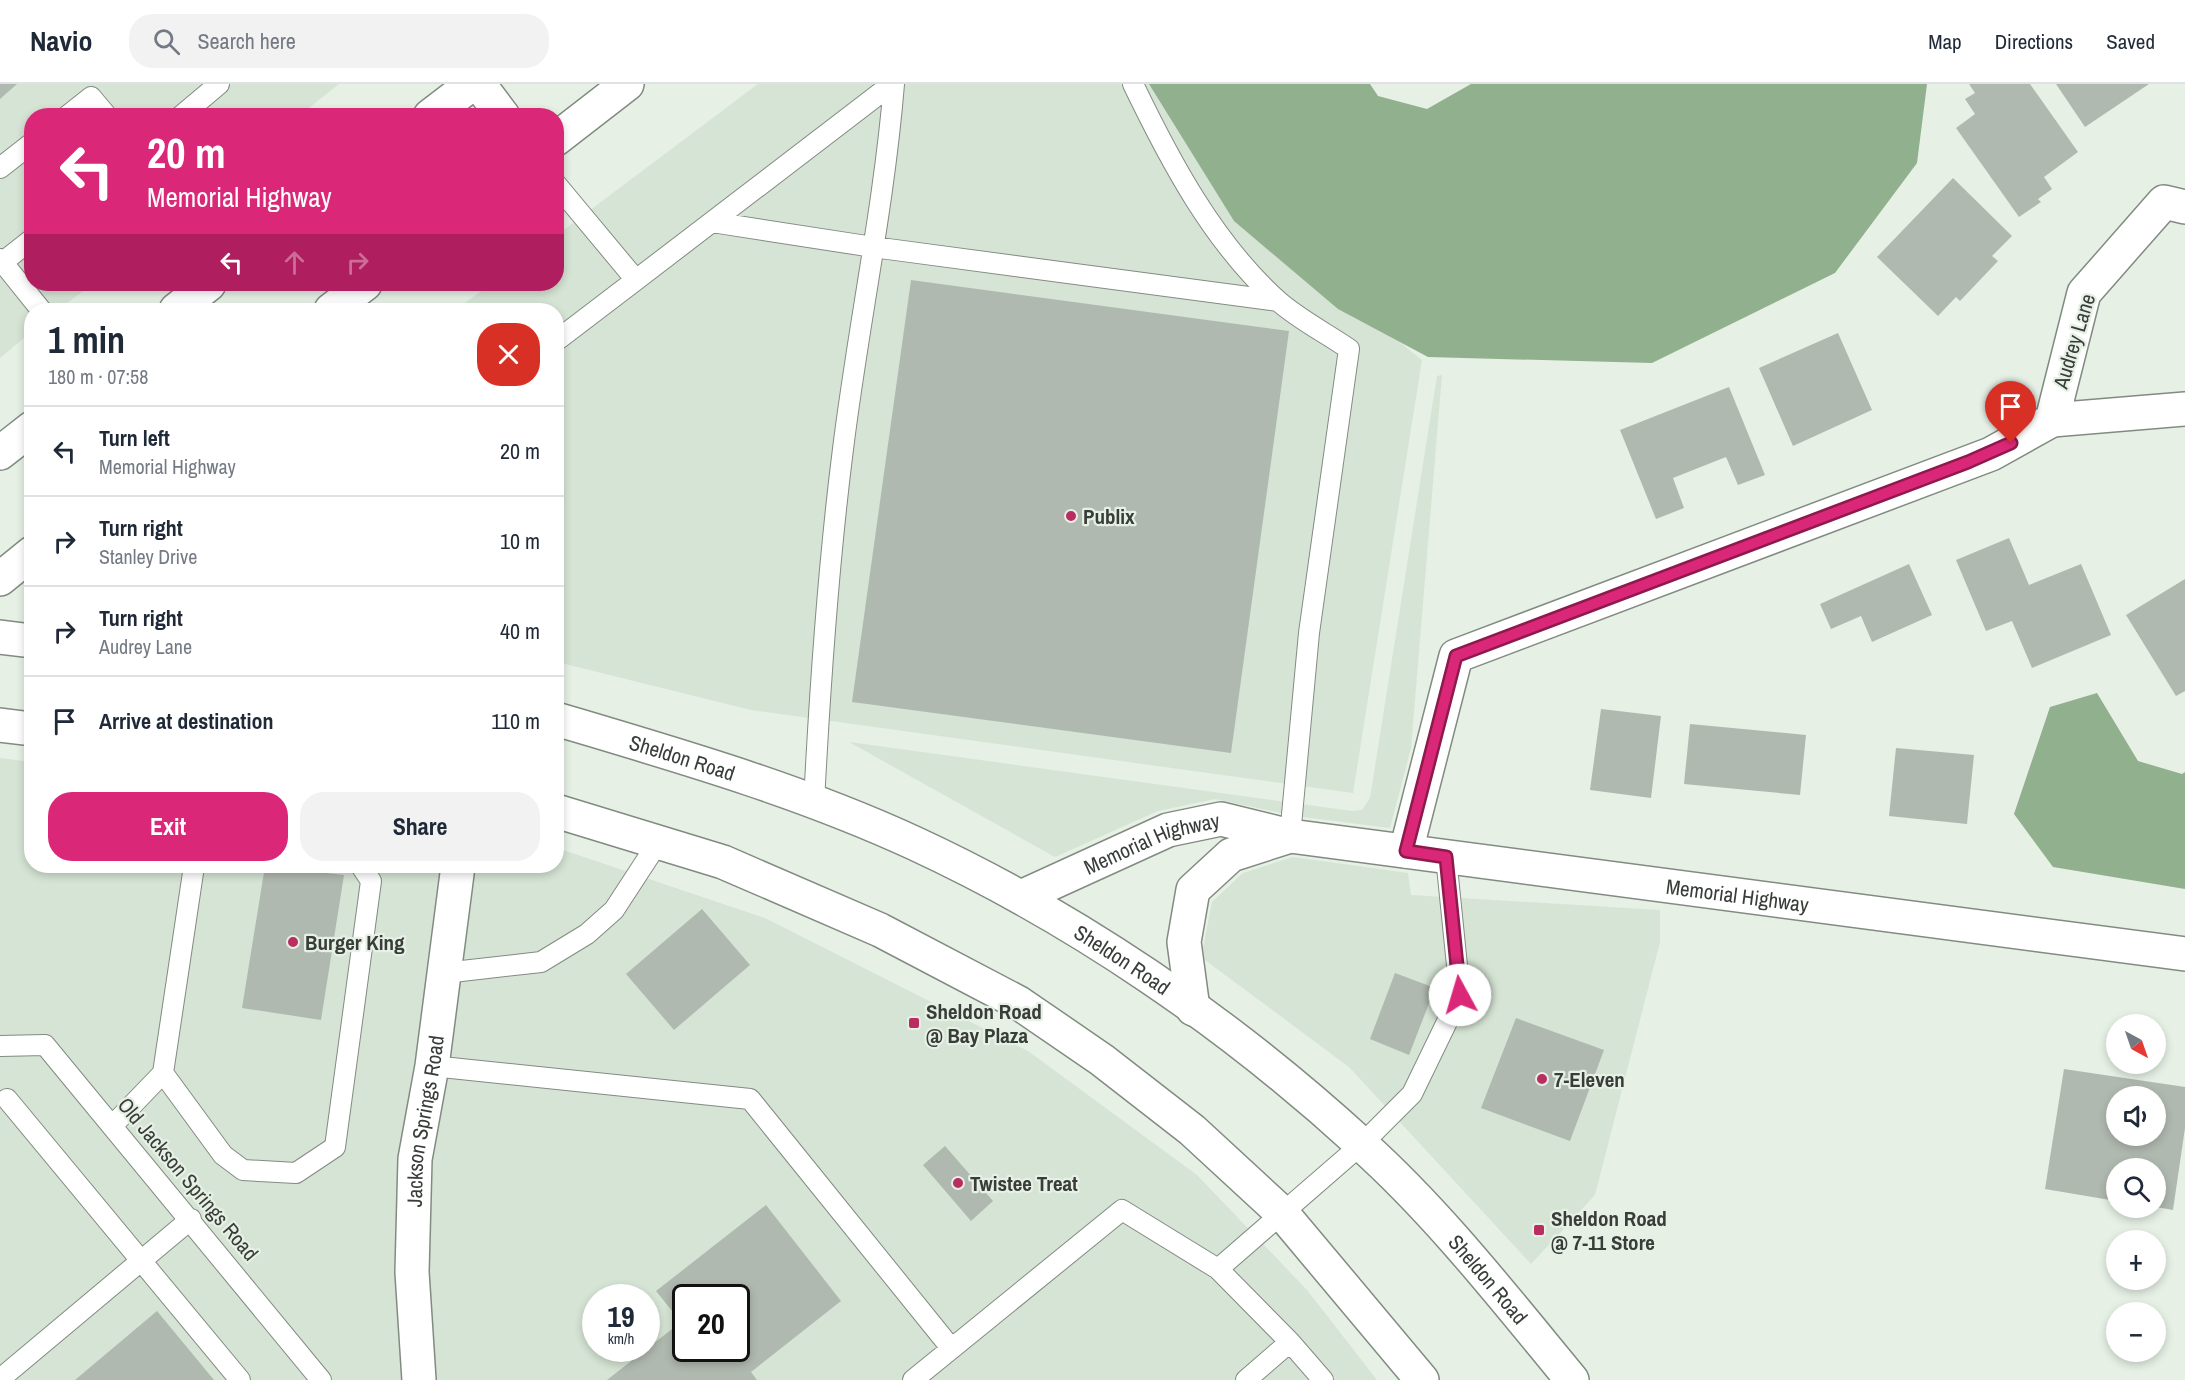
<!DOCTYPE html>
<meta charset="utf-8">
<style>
body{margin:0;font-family:"Archivo Narrow",sans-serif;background:#f2f2f3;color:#1f2937;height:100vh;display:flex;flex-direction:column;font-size:22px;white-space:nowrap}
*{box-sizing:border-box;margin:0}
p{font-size:20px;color:#747a83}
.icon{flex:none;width:33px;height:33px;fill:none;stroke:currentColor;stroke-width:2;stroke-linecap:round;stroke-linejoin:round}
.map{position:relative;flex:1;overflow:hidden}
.drawer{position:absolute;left:24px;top:219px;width:540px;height:570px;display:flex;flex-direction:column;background:#fff;border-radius:24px;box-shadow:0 3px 9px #0003}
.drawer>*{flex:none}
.top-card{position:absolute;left:24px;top:24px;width:540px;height:183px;border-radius:24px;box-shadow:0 3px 9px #0003;background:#db2777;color:#fff;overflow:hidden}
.needle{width:39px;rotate:140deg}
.controls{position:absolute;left:2106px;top:930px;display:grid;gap:12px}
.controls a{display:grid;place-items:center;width:60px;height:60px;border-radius:50%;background:#fff;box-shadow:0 3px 9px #0003;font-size:30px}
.speed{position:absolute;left:582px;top:1200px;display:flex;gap:12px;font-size:30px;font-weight:700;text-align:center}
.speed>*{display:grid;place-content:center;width:78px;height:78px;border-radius:50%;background:#fff;box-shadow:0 3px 9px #0003;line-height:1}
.speed small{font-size:15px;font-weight:400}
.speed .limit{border:3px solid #111;border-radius:9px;background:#fff;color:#111}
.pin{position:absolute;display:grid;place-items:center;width:51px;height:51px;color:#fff;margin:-62px -26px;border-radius:50% 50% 50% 0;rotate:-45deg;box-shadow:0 0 6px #0007}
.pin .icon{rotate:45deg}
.me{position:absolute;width:66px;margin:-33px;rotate:354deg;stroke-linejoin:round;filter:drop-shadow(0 0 4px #0008)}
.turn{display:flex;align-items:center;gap:21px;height:126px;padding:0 24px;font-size:27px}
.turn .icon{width:78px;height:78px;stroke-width:2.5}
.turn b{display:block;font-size:42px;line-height:51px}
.lanes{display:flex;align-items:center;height:57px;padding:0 24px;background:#0003;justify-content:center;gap:30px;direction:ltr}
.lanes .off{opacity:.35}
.round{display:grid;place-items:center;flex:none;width:63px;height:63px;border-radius:24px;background:#f2f2f3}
.head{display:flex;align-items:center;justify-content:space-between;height:102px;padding:0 24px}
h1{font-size:36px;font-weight:700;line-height:45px}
.primary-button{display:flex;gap:12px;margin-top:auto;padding:12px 24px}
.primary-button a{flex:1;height:69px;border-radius:24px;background:#db2777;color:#fff;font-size:24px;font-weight:700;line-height:69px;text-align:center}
.primary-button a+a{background:#f2f2f3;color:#1f2937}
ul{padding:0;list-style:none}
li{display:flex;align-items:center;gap:18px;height:90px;padding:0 24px;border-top:2px solid #e0e1e3}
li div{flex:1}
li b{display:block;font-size:22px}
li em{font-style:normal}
header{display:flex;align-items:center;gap:36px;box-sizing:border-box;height:84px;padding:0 30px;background:#fff;border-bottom:2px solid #e0e1e3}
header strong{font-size:28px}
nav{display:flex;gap:33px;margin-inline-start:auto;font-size:21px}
.search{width:420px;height:54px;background:#f2f2f3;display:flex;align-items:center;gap:15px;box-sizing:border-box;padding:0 21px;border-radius:24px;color:#747a83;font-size:22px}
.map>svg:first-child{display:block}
</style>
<header>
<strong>Navio</strong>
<div class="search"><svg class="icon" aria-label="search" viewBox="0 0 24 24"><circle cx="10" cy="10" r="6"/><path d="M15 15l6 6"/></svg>Search here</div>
<nav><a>Map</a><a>Directions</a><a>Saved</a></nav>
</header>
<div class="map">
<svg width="2185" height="1296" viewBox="0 0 2185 1296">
<rect width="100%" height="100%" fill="#e6f0e5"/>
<path fill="#d5e4d4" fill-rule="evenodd" d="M 0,0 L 339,0 L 300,31 L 32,32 L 32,200 L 92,200 L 58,226 L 32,226 L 31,248 L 0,274 Z
M 758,0 L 1168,0 L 1241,131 L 1422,276 L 1353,709 L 751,626 L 557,578 L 556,226 L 455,226 L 491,200 L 556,200 L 557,151 Z
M 1442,291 L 1411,664 L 1390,744 L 1303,733 L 1300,726 L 1287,730 L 1215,715 L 1158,727 L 1055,773 L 849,658 L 1352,727 L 1362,726 L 1370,714 L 1437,292 Z
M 0,674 L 31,678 L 32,782 L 556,782 L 557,764 L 765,834 L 1028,967 L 1197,1091 L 1307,1206 L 1377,1296 L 0,1296 ZM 596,1214 L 646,1214 L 646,1264 L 596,1264 ZM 686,1214 L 736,1214 L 736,1264 L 686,1264 Z
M 1293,773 L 1408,789 L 1411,811 L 1660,826 L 1660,858 L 1595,1111 L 1531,1180 L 1349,983 L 1205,876 L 1203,864 L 1212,818 L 1243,789 Z"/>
<path fill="#91b08d" d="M 1149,0 L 1370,0 L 1378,12 L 1427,25 L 1471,0 L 1927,0 L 1917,79 L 1835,189 L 1652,279 L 1428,273 L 1338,225 L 1234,137 Z
M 2097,609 L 2138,677 L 2182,690 L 2185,688 L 2185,805 L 2053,783 L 2014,730 L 2050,623 Z"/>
<path fill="#b0b9af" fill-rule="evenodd" d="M 0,0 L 17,0 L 0,15 Z
M 1969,0 L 2030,0 L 2078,68 L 2044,93 L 2052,105 L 2038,115 L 2041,118 L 2019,133 L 1956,44 L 1975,30 L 1965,15 L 1975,9 Z
M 2056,0 L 2149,0 L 2085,43 Z
M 1953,94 L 2012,152 L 1992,172 L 1998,177 L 1960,217 L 1956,213 L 1938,232 L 1877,173 Z
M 911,196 L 1289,247 L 1231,669 L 852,618 Z
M 1838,249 L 1872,326 L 1793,362 L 1759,284 Z
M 1729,303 L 1765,391 L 1738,401 L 1726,373 L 1673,394 L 1684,424 L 1656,435 L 1620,346 Z
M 2009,454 L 2029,501 L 2081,480 L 2111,551 L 2032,584 L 2012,537 L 1986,547 L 1956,476 Z
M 1909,480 L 1932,531 L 1872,558 L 1861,532 L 1831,545 L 1820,520 Z
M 2185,495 L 2185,607 L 2176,612 L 2126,531 Z
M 1601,625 L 1661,632 L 1651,714 L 1590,706 Z
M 1690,640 L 1806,651 L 1800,711 L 1684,700 Z
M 1896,664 L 1974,671 L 1967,740 L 1889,732 Z
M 265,782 L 344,791 L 321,936 L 242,924 Z
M 702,825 L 750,881 L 674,946 L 626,890 Z
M 1395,889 L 1435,904 L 1409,971 L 1370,955 Z
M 1516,934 L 1604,966 L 1570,1057 L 1481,1024 Z
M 2064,985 L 2185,1003 L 2185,1044 L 2173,1126 L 2156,1123 L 2156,1084 L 2116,1084 L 2116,1117 L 2045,1105 ZM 2116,1012 L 2156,1012 L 2156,1052 L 2116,1052 Z
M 945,1062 L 993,1117 L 971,1137 L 923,1081 Z
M 766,1121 L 841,1217 L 751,1288 L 757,1296 L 607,1296 L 681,1238 L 656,1207 ZM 686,1214 L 736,1214 L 736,1264 L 686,1264 Z
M 157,1227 L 214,1296 L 75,1296 Z"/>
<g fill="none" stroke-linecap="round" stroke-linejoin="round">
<defs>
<path id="service" d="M 1133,0 C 1170,77 1213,158 1277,216 C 1298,235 1326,249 1349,265 L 1309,549 L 1290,752
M 67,32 L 91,13 L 107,32
M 181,32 L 219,0
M 0,84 L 32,59
M 556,100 L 636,196 L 892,0
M 712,138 L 873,163 L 1278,217
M 0,175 L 41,226
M 3,178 L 32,155
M 556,257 L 636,196
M 814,719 C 820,601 828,483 843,365 C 858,243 884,123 894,0
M 444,889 L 541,878 L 587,850 L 614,826 L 659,757
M 0,962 L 45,961 L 321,1296
M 432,982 L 750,1015 L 951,1264
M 163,989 L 223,1071 L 243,1086 L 296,1089 L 335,1063 L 371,797 L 361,782
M 7,1015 L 240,1296
M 113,1041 L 163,989 L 194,782
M 1218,1185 L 1362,1060 L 1412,1010 L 1460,911 L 1446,773
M 1290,1258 L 1323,1296
M 0,1295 L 191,1135
M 913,1296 L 1122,1126 L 1218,1185 L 1290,1258 L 1246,1296"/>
<g id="minor">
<path d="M 479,0 L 503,32"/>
<path d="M 2185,123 L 2164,118 L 2084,209 L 2052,336 L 2185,325"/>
<path d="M 1406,767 L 1456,572 L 1991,370 L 2052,336"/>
<path id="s1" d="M 1021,813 L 1168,746 L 1221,735 L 1290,752 L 2185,870"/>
<path d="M 1193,925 L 1184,858 L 1193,806 L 1231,771 L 1290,752"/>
<path id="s2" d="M 419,1296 L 412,1188 L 415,1075 L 432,982 L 458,782"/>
</g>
<g id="secondary">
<path d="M 0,553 L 32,557"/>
<path id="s3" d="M 556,635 C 677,671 799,706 914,759 C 1076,834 1229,939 1361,1060 C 1439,1130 1505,1215 1572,1296"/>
<path d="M 0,641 L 32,645"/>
<path d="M 556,727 L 723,778 L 880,846 L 1019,919 L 1102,976 L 1192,1046 L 1282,1129 L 1422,1296"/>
</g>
<path id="primary" d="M 430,32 L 472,0
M 556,55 L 627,0
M 176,226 L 209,200
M 331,226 L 365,200
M 0,369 L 32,344
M 0,495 L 32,469"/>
</defs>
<use href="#service" stroke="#828b81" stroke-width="22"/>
<use href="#minor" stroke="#828b81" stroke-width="36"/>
<use href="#secondary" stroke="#828b81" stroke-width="36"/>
<use href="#primary" stroke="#828b81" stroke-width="36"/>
<use href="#service" stroke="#fff" stroke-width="20"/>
<use href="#minor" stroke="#fff" stroke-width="33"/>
<use href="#secondary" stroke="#fff" stroke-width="33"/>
<use href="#primary" stroke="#fff" stroke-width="33"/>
</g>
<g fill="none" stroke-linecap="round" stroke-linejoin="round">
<defs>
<path id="route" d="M 1460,911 L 1446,773 L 1406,767 L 1456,572 L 1968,378 L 2011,359"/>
</defs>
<use href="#route" stroke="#8e194d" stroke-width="15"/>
<use href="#route" stroke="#db2777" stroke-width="10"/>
</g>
<g fill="#ba2d61" stroke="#e6f0e5" stroke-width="2">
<circle cx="1071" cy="432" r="6"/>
<circle cx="293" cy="858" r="6"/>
<rect x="908" y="933" width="12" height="12" rx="3"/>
<circle cx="1542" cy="995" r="6"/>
<circle cx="958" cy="1099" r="6"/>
<rect x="1533" y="1140" width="12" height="12" rx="3"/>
</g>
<g text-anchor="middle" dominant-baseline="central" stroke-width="4.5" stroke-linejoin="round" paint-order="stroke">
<g font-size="21" fill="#393d39" stroke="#e6f0e5">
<text transform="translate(2074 257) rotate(-73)">Audrey Lane</text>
<text stroke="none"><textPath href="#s3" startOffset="132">Sheldon Road</textPath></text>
<text stroke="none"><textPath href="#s1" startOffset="142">Memorial Highway</textPath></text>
<text stroke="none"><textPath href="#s1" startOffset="738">Memorial Highway</textPath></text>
<text stroke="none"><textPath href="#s3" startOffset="618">Sheldon Road</textPath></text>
<text stroke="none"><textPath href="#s2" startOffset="260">Jackson Springs Road</textPath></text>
<text transform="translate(188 1095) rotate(50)">Old Jackson Springs Road</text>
<text stroke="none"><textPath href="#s3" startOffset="1106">Sheldon Road</textPath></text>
</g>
<g font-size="21" font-weight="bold" fill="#393d39" stroke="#e6f0e5" text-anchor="start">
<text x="1083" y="432">Publix</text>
<text x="305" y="858">Burger King</text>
<text x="926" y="927">Sheldon Road<tspan x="926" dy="24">@ Bay Plaza</tspan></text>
<text x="1554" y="995">7-Eleven</text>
<text x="970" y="1099">Twistee Treat</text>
<text x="1551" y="1134">Sheldon Road<tspan x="1551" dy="24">@ 7-11 Store</tspan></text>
</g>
</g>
</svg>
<div class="controls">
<a><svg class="needle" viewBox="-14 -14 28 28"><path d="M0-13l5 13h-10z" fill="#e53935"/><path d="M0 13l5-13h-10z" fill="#747a83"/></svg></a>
<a><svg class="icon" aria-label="sound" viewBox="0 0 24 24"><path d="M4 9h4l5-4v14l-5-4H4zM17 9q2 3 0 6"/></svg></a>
<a><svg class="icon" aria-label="search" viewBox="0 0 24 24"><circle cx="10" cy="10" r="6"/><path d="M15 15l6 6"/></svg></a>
<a>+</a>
<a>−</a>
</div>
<div class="speed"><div>19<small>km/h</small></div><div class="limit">20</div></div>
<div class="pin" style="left:2011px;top:359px;background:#d93025"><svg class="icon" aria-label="arrive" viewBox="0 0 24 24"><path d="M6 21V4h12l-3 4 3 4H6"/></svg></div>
<svg class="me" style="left:1460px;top:911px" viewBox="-20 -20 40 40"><circle r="19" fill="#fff"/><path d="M0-13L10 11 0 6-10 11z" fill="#db2777"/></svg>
<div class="top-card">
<div class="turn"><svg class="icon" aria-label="left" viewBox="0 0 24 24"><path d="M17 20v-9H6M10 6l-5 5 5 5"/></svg><div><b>20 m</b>Memorial Highway</div></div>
<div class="lanes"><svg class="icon" aria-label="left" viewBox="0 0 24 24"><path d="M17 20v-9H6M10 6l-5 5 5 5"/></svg><svg class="icon off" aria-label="ahead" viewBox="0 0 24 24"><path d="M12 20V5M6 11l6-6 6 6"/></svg><svg class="icon off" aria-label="right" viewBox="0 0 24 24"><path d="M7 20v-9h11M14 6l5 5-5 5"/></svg></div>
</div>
<section class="drawer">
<div class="head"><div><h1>1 min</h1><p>180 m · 07:58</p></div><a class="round" style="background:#d93025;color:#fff"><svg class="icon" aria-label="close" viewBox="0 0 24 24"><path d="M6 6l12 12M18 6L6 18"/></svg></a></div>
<ul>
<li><svg class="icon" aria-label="left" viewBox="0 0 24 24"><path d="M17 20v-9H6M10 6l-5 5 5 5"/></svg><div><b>Turn left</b><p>Memorial Highway</p></div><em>20 m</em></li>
<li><svg class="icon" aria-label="right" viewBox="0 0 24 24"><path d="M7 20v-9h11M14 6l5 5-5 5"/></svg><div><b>Turn right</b><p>Stanley Drive</p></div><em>10 m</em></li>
<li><svg class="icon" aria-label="right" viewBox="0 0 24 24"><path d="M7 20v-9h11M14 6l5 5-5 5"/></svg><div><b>Turn right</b><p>Audrey Lane</p></div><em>40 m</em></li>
<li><svg class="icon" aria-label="arrive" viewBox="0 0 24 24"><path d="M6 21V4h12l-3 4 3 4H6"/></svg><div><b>Arrive at destination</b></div><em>110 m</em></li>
</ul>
<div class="primary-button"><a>Exit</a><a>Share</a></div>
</section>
</div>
